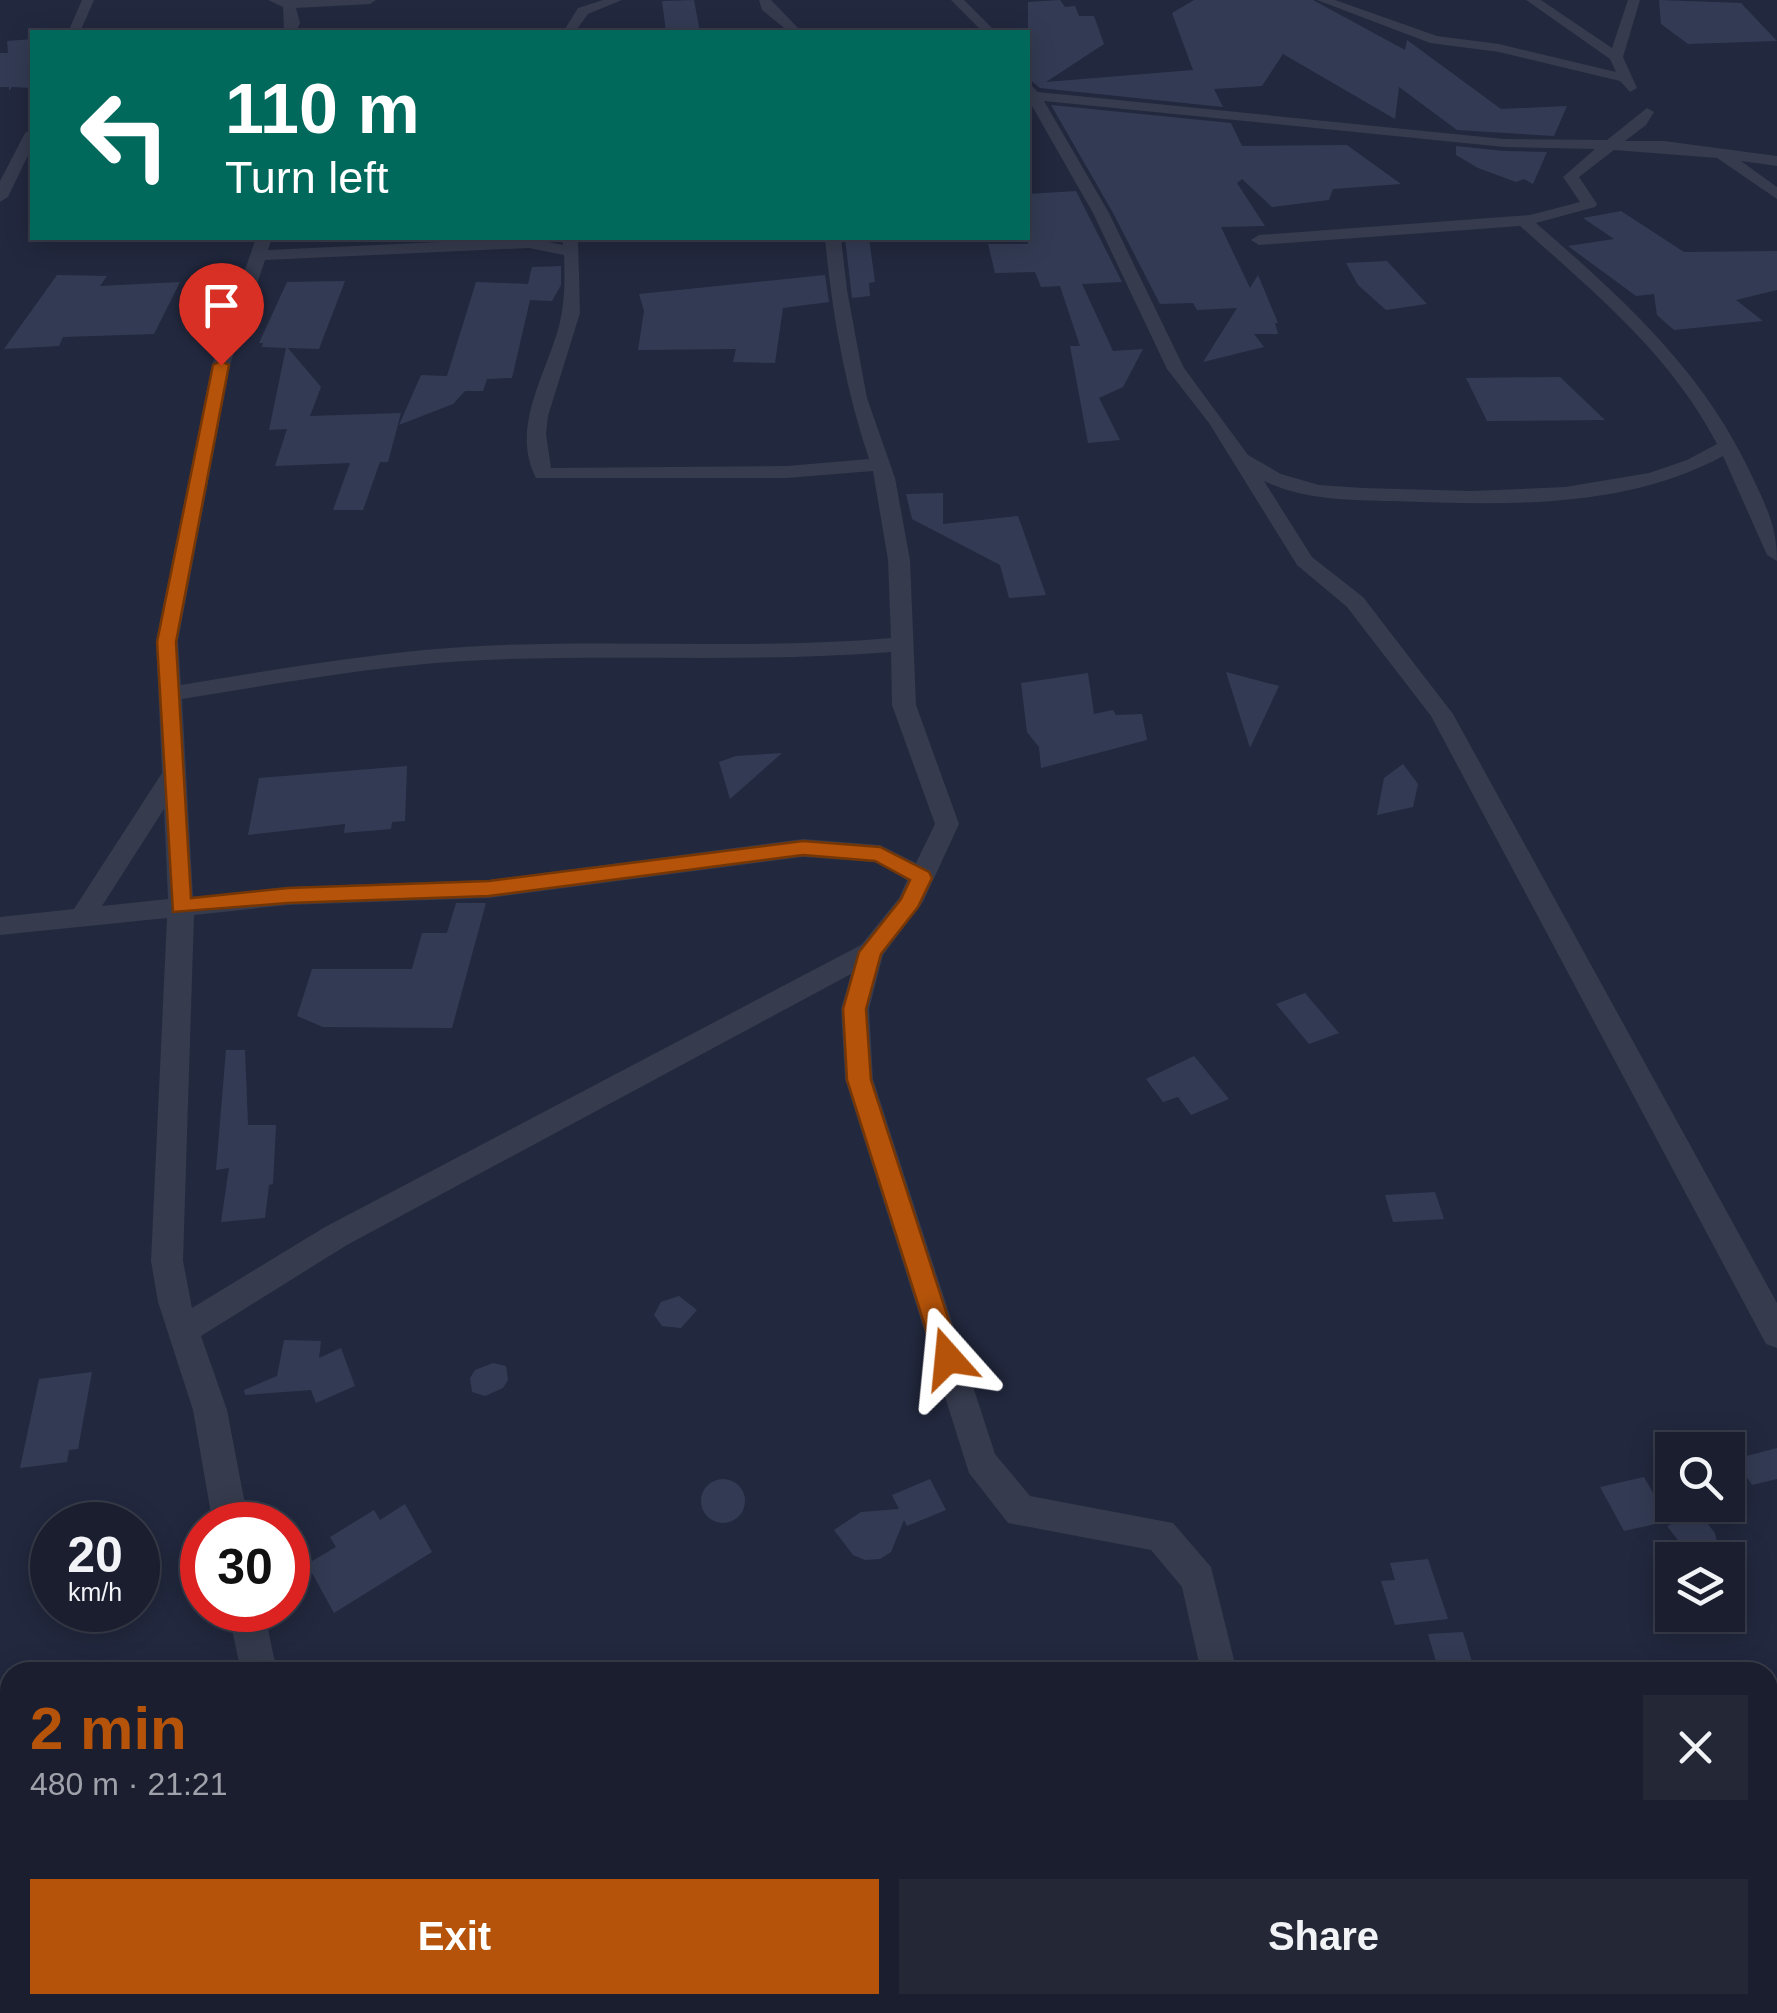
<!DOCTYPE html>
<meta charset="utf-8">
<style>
body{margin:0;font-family:Arial,sans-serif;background:#232736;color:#f1f3f6;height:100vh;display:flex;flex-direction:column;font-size:38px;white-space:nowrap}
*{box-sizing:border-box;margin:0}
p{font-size:32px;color:#9fa2aa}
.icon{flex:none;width:55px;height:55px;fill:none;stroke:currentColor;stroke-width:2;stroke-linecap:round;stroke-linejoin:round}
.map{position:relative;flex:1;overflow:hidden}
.side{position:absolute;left:0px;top:1662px;width:1778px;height:352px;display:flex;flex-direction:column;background:#1a1e2e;border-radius:30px 30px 0 0;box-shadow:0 5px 25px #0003,0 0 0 2px #383c4a}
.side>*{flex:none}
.banner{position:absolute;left:30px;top:30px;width:1000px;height:210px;border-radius:0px;box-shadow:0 5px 25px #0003,0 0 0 2px #383c4a;background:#00695c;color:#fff;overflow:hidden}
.controls{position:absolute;left:1655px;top:1432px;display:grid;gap:20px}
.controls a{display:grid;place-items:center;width:90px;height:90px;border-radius:0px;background:#1a1e2e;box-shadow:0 5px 25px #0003,0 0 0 2px #383c4a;font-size:50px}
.speed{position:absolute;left:30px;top:1502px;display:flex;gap:20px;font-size:50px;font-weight:700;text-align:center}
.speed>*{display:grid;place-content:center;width:130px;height:130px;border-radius:50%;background:#1a1e2e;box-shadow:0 5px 25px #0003,0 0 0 2px #383c4a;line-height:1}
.speed small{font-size:25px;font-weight:400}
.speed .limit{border:15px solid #d22;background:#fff;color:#111}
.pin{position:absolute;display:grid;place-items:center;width:85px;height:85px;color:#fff;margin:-102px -42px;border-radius:50% 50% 50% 0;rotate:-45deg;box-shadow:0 0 10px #0007}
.pin .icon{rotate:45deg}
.me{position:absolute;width:110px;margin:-55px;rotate:342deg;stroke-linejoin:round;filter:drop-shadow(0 0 8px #0008)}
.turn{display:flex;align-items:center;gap:35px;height:210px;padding:0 30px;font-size:45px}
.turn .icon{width:130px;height:130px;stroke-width:2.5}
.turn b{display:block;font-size:70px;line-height:85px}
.round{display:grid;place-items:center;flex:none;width:105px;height:105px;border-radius:0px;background:#232736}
.head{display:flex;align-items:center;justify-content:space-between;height:170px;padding:0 30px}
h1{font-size:60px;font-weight:700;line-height:75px;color:#b45309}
.button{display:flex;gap:20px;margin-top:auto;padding:20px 30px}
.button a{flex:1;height:115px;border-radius:0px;background:#b45309;color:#fff;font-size:40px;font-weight:700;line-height:115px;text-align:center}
.button a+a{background:#232736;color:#f1f3f6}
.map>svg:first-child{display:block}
</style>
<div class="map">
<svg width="1777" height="2013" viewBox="0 0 1777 2013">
<rect width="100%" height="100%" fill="#22283e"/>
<path fill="#333b54" d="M 694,0 L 700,32 L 666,32 L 662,1 Z
M 1060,0 L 1065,7 L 1075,6 L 1079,16 L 1094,16 L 1104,44 L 1046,82 L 1193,70 L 1172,13 L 1194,0 L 1313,0 L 1405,50 L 1407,40 L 1501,109 L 1567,106 L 1554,136 L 1457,130 L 1399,87 L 1395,119 L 1283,54 L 1262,86 L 1214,89 L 1223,107 L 1040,88 L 1028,78 L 1028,2 Z
M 1659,0 L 1741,3 L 1777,41 L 1688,44 L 1661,24 Z
M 32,39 L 32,88 L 12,87 L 9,91 L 9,87 L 0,87 L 0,53 L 8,53 L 7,41 Z
M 1051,105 L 1231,123 L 1242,146 L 1347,145 L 1401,184 L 1333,189 L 1329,200 L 1272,207 L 1242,179 L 1237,183 L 1265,226 L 1221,227 L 1250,288 L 1258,275 L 1278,323 L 1275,323 L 1278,334 L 1254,334 L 1264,347 L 1203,362 L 1237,308 L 1197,310 L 1193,303 L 1160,304 L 1112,211 Z
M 1456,146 L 1504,151 L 1547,152 L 1533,184 L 1524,179 L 1516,182 L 1478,168 L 1456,155 Z
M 1076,191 L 1122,282 L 1082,284 L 1113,351 L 1143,349 L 1123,387 L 1099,398 L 1120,440 L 1088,443 L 1070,346 L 1080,346 L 1060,286 L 1041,287 L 1035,272 L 995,273 L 988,244 L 1028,244 L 1028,194 Z
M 1621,211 L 1684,252 L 1777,251 L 1777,290 L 1736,300 L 1763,321 L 1674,330 L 1657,315 L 1654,294 L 1636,296 L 1568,246 L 1614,239 L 1583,218 Z
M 845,238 L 869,238 L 875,282 L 869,283 L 870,296 L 852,298 Z
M 1387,261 L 1427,304 L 1386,310 L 1358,285 L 1346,263 Z
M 561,266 L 561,285 L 552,301 L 530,300 L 512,378 L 487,379 L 483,391 L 465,391 L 453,404 L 399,425 L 421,375 L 447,376 L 476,282 L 528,284 L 532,267 Z
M 57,275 L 107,276 L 100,286 L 180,282 L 154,334 L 63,337 L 59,346 L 4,349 Z
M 825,275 L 829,302 L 783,308 L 775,363 L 733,362 L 736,349 L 638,350 L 644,311 L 639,294 Z
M 345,281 L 319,349 L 288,348 L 321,387 L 310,416 L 401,413 L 388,462 L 380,462 L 363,510 L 333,510 L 350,463 L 275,466 L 287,429 L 269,430 L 286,348 L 262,347 L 263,343 L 259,343 L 287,282 Z
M 1560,377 L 1605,420 L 1487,421 L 1466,378 Z
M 943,493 L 943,524 L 1018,516 L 1046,595 L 1009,598 L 1000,565 L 912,519 L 906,494 Z
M 1226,672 L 1279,686 L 1250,748 Z
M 1088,673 L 1094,714 L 1113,710 L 1116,715 L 1142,714 L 1147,740 L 1041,768 L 1039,747 L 1027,732 L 1021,683 Z
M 782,753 L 730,799 L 719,762 L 736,756 Z
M 1403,764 L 1418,784 L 1413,807 L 1377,815 L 1384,778 Z
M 407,766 L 405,821 L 392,822 L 391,829 L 344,833 L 345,824 L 248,835 L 259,778 Z
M 456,903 L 486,903 L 452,1028 L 323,1027 L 297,1016 L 312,969 L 412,969 L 422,933 L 447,933 Z
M 1305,993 L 1339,1033 L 1309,1044 L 1276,1004 Z
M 226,1050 L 245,1050 L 248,1125 L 276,1125 L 273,1184 L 269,1185 L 265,1218 L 221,1222 L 229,1168 L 216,1170 Z
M 1194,1056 L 1229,1099 L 1191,1115 L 1178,1097 L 1163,1102 L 1146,1079 Z
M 1435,1192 L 1444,1219 L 1393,1222 L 1385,1195 Z
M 679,1296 L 697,1310 L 681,1328 L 662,1326 L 654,1315 L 661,1302 Z
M 284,1340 L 321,1341 L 319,1358 L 341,1348 L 355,1386 L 316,1403 L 311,1390 L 245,1395 L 244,1390 L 277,1376 Z
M 493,1363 L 506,1366 L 508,1380 L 503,1388 L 485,1396 L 472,1392 L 470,1378 L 475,1370 Z
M 92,1372 L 78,1449 L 69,1450 L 67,1462 L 20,1468 L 39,1379 Z
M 1777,1448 L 1777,1479 L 1752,1485 L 1735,1459 Z
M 1644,1477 L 1669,1521 L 1624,1531 L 1600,1487 Z
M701 1501a22 22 0 1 1 44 0a22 22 0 1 1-44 0Z
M 930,1479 L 946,1510 L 907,1526 L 904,1520 L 891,1552 L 880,1559 L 865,1560 L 853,1555 L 834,1530 L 861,1512 L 899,1509 L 892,1495 Z
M 405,1504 L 432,1552 L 334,1613 L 307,1564 L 336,1547 L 330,1537 L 374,1510 L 380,1520 Z
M 1687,1517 L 1708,1524 L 1715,1533 L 1720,1557 L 1693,1554 L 1684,1548 L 1667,1526 Z
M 1428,1559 L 1448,1619 L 1395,1625 L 1381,1581 L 1395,1580 L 1390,1563 Z
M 1463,1632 L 1475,1672 L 1439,1672 L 1428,1634 Z"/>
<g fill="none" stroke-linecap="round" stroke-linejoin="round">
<path fill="#363b4e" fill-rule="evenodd" d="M 82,0 L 94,0 L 80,32 L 68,32 Z
M 268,0 L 376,0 L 370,4 L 296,8 L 300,23 L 296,32 L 284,32 L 283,7 Z
M 603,0 L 622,0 L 588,14 L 575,32 L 563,32 L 578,8 Z
M 759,0 L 771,0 L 802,32 L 789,32 L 762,10 Z
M 951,0 L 964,0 L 996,32 L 983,32 Z
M 1317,0 L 1335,0 L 1437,36 L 1499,44 L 1616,72 L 1610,59 L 1526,0 L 1541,0 L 1612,48 L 1628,0 L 1640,0 L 1623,57 L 1637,88 L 1630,92 L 1620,81 L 1499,52 L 1430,43 Z
M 1028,82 L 1038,92 L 1504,139 L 1607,140 L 1647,108 L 1654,112 L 1646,125 L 1625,141 L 1664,141 L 1777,156 L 1777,166 L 1741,161 L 1777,187 L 1777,199 L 1717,158 L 1614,150 L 1579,177 L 1597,204 L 1595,207 L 1536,223 C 1622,298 1702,369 1751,474 C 1766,506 1777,526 1777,561 L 1767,555 L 1723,456 C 1624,510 1501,505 1392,501 C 1349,500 1304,500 1264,481 L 1312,557 L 1363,597 L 1453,714 L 1777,1303 L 1777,1348 L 1766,1344 L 1431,716 L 1347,607 L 1297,565 L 1209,423 L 1167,369 L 1093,213 L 1028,99 ZM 1044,101 L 1504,147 L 1595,149 L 1563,177 L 1580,202 L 1530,215 L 1259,235 L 1251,240 L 1259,245 L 1520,226 C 1594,292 1670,354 1717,444 L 1687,460 L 1649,473 L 1565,487 L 1472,491 L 1363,488 L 1319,485 L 1281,474 L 1248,455 L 1184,368 L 1109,213 Z
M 32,129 L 32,147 L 8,197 L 0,202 L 0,181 L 25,133 Z
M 256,238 L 272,238 L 268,250 L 529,238 L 563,245 L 562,238 L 578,238 L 580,313 L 548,416 L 546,434 L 551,468 L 787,466 L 869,459 C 845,387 832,314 825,238 L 841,238 L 847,290 L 867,398 L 895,478 L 910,560 L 916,705 L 959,824 L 923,902 L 883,955 L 869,1009 L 873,1079 L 995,1454 L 1030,1496 L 1173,1523 L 1211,1567 L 1237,1672 L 1201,1672 L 1182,1587 L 1151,1550 L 1008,1523 L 969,1473 L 845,1079 L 841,1009 L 851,974 L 347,1245 L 201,1336 L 227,1410 L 249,1525 L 213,1525 L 193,1410 L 158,1302 L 151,1261 L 167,918 L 0,935 L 0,917 L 74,909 L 162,773 L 156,641 L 212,365 ZM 529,248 L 564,255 C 565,279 565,303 559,326 C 546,375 510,428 536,478 L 787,478 L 873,471 L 888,560 L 891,638 C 754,650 618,639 481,646 C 380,651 280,669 181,685 L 178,641 L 230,365 L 265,260 ZM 891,652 L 892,705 L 935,824 L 916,863 L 880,845 L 803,839 L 489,880 L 288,887 L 193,897 L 182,699 C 282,683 383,664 485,660 C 621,654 756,663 891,652 ZM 164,809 L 168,899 L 102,906 ZM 803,857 L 875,862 L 907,880 L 899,898 L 861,945 L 325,1227 L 192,1308 L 183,1261 L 194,915 L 288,905 L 489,898 Z
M 228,1610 L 264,1610 L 277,1672 L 241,1672 Z
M 1777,1728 L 1777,1766 L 1768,1768 L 1768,1730 Z
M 236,2005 L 278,2005 L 278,2013 L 236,2013 Z
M 791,2005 L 847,2005 L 844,2013 L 788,2013 Z
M 1376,2005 L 1419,2005 L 1422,2013 L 1379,2013 Z"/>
</g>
<path fill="#b45309" stroke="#753606" stroke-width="2.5" d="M 221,361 L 229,365 L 176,642 L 191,898 L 288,888 L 489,881 L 803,841 L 880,847 L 929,872 L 932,878 L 918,907 L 881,954 L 866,1009 L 871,1080 L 961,1358 L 958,1366 L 948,1369 L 938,1366 L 935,1358 L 847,1080 L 843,1009 L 859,952 L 901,899 L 910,880 L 875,861 L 803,855 L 489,896 L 288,903 L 173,912 L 157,642 L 213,365 Z"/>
</svg>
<div class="controls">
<a><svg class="icon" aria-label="search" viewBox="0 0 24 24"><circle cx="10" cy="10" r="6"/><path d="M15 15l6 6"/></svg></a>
<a><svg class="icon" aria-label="layers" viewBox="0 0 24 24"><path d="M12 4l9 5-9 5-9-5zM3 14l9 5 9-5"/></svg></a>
</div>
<div class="speed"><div>20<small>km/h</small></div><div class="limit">30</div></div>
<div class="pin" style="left:221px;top:365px;background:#d93025"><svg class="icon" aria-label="arrive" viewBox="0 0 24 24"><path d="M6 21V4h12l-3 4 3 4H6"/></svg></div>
<svg class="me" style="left:948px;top:1358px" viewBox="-20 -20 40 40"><path d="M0-17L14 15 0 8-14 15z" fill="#b45309" stroke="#fff" stroke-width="4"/></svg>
<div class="banner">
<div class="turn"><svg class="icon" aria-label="left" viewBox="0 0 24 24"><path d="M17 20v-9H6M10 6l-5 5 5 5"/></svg><div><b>110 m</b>Turn left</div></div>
</div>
<section class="side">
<div class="head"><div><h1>2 min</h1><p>480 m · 21:21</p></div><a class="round"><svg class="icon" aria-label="close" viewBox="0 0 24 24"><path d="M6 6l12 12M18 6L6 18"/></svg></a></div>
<div class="button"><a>Exit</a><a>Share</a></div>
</section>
</div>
